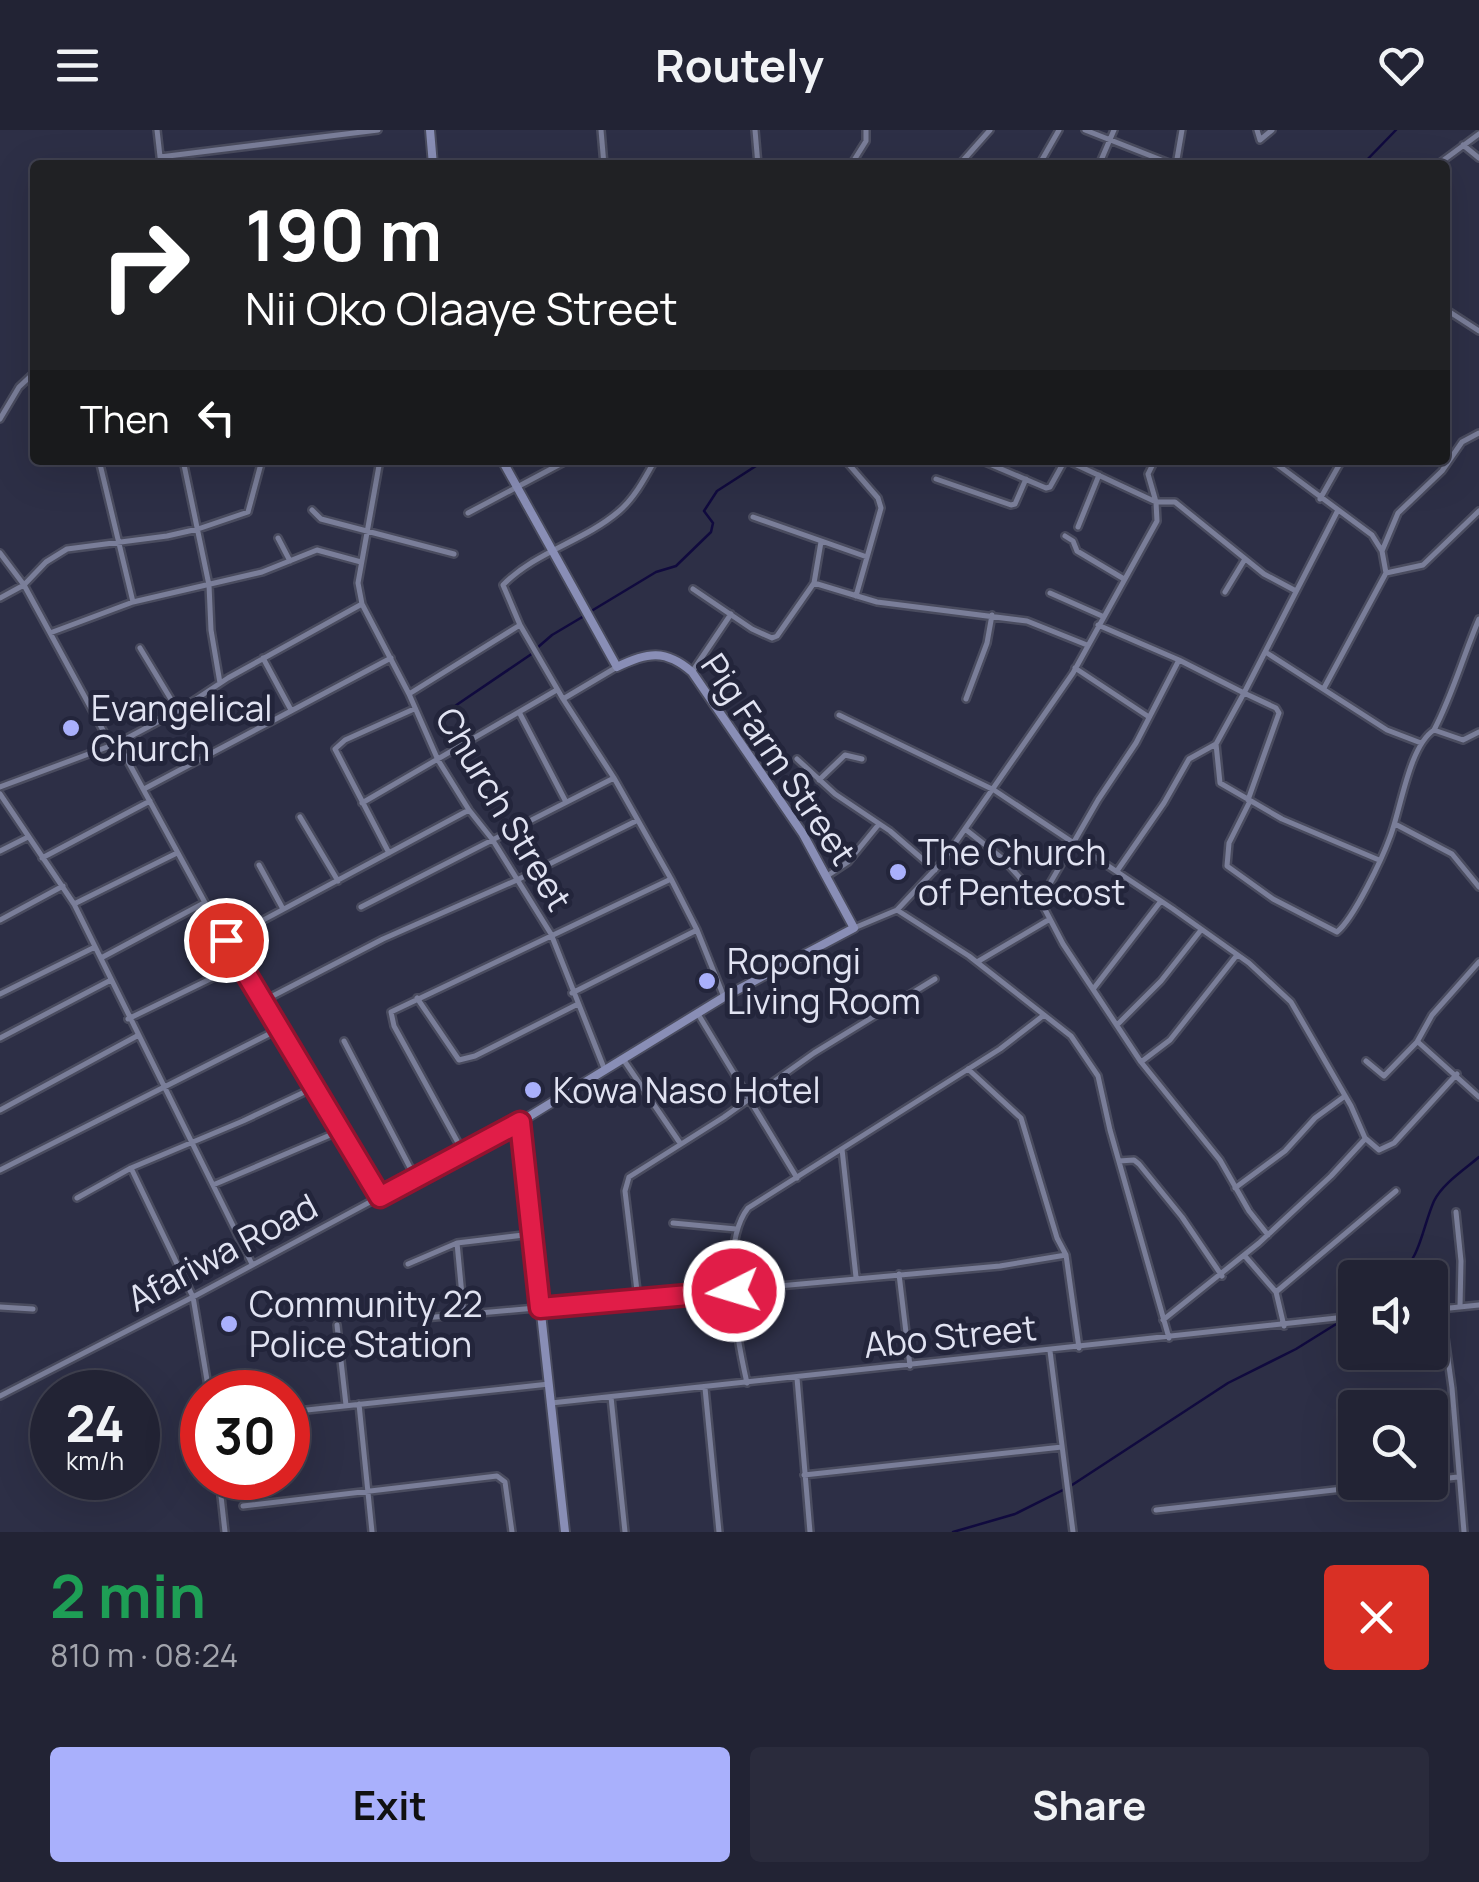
<!DOCTYPE html>
<meta charset="utf-8">
<style>
body{margin:0;font-family:Manrope,sans-serif;background:#2a2b3c;color:#f1f3f6;height:100vh;display:flex;flex-direction:column;font-size:38px;white-space:nowrap}
*{box-sizing:border-box;margin:0}
p{font-size:32px;color:#a2a4ac}
.icon{flex:none;width:55px;height:55px;fill:none;stroke:currentColor;stroke-width:2;stroke-linecap:round;stroke-linejoin:round}
.map{position:relative;height:1402px;overflow:hidden}
.panel{display:flex;flex-direction:column;background:#222334;flex:1}
.panel>*{flex:none}
.guide{position:absolute;left:30px;top:30px;width:1420px;height:305px;border-radius:10px;box-shadow:0 10px 40px #0002,0 0 0 2px #3f404f;background:#202124;color:#fff;overflow:hidden}
.fabs{position:absolute;left:1338px;top:1130px;display:grid;gap:20px}
.fabs a{display:grid;place-items:center;width:110px;height:110px;border-radius:10px;background:#222334;box-shadow:0 10px 40px #0002,0 0 0 2px #3f404f;font-size:50px}
.speed{position:absolute;left:30px;top:1240px;display:flex;gap:20px;font-size:50px;font-weight:700;text-align:center}
.speed>*{display:grid;place-content:center;width:130px;height:130px;border-radius:50%;background:#222334;box-shadow:0 10px 40px #0002,0 0 0 2px #3f404f;line-height:1}
.speed small{font-size:25px;font-weight:400}
.speed .limit{border:15px solid #d22;background:#fff;color:#111}
.pin{position:absolute;display:grid;place-items:center;width:85px;height:85px;color:#fff;margin:-42px;border:5px solid #fff;border-radius:50%;box-shadow:0 2px 10px #0007}
.me{position:absolute;width:110px;margin:-55px;rotate:265deg;stroke-linejoin:round;filter:drop-shadow(0 0 8px #0008)}
.turn{display:flex;align-items:center;gap:35px;height:210px;padding:0 50px;font-size:45px}
.turn .icon{width:130px;height:130px;stroke-width:2.5}
.turn b{display:block;font-size:70px;line-height:85px}
.then{display:flex;align-items:center;height:95px;padding:0 50px;background:#0003;gap:20px;font-size:38px}
.round{display:grid;place-items:center;flex:none;width:105px;height:105px;border-radius:10px;background:#2a2b3c}
.summary{display:flex;align-items:center;justify-content:space-between;height:170px;padding:0 50px}
h1{font-size:60px;font-weight:700;line-height:75px;color:#1e9e55}
.cta{display:flex;gap:20px;margin-top:auto;padding:20px 50px}
.cta a{flex:1;height:115px;border-radius:10px;background:#a9b0fc;color:#111;font-size:40px;font-weight:700;line-height:115px;text-align:center}
.cta a+a{background:#2a2b3c;color:#f1f3f6}
header{display:flex;justify-content:space-between;align-items:center;height:130px;padding:0 50px;background:#222334;font-size:45px;font-weight:700}
.map>svg:first-child{display:block}
</style>
<header><svg class="icon" aria-label="menu" viewBox="0 0 24 24"><path d="M4 6h16M4 12h16M4 18h16"/></svg>Routely<svg class="icon" aria-label="heart" viewBox="0 0 24 24"><path d="M12 20l-8-8c-3-5 5-10 8-4 3-6 11-1 8 4z"/></svg></header>
<div class="map">
<svg width="1479" height="1402" viewBox="0 0 1479 1402">
<rect width="100%" height="100%" fill="#2d2f46"/>
<g fill="none" stroke-linecap="round" stroke-linejoin="round">
<path stroke="#100a3e" stroke-width="2.5" d="M 1362,35 L 1396,0
M 593,480 L 656,442 L 676,436 L 711,402 L 713,393 L 704,381 L 717,361 L 765,330
M 537,518 L 552,505 L 584,486
M 452,578 L 533,523
M 1396,1148 C 1421,1129 1422,1098 1434,1071 C 1442,1054 1465,1039 1479,1027
M 1347,1186 L 1355,1178
M 953,1402 L 1015,1384 L 1069,1357 L 1228,1253 L 1296,1219 L 1341,1191"/>
<defs>
<path id="street" d="M 157,0 L 161,35
M 601,0 L 604,35
M 755,0 L 758,35
M 1085,0 L 1174,35
M 1257,0 L 1260,10 L 1272,0
M 1463,15 L 1479,28
M 160,27 L 378,0
M 851,35 L 866,11 L 866,0
M 959,35 L 990,0
M 1039,35 L 1059,0
M 1099,35 L 1114,0
M 1176,35 L 1182,0
M 1437,35 L 1479,4
M 1445,179 L 1479,201
M 0,289 L 19,257 L 35,242
M 99,330 L 133,472
M 183,330 L 209,455 L 211,500 L 220,553
M 380,330 L 358,453 L 362,474 L 409,564 L 438,630 L 469,680 L 492,709 L 551,804 L 604,938
M 845,330 L 878,368 L 881,378 L 856,466
M 980,330 L 1046,358 L 1050,357 L 1065,330
M 1066,330 L 1156,372 L 1175,372 L 1264,444 L 1296,461
M 1271,330 L 1372,405 L 1382,421 L 1386,443 L 1324,558
M 936,349 L 1011,375 L 1015,374 L 1026,349
M 1320,369 L 1342,330
M 312,380 L 321,389 L 454,424
M 468,383 L 568,330
M 753,387 L 867,427
M 1078,397 L 1099,345
M 1065,406 L 1073,411 L 1077,421 L 1124,449
M 278,408 L 290,431
M 1382,421 L 1398,383 L 1442,341 L 1462,312 L 1479,303
M 0,423 L 24,455 L 111,615
M 1386,443 L 1423,435 L 1479,381
M 814,453 L 877,472 L 1027,491 L 1087,515
M 693,459 L 752,499 L 772,508 L 777,506 L 814,453 L 821,412
M 1225,462 L 1245,429
M 1050,463 L 1102,486
M 0,468 L 24,455 L 46,432 L 67,419 L 167,406 L 198,399 L 248,382 L 262,330
M 1098,495 L 1179,530 L 1244,563 L 1216,614 L 1220,653 L 1282,689 L 1379,730
M 50,503 L 133,472 L 262,442 L 317,420 L 361,432
M 140,518 L 178,581
M 1267,523 L 1387,600 L 1421,613
M 263,528 L 291,580
M 617,537 L 563,569 L 614,648 L 671,749 L 697,800 L 724,867
M 1075,538 L 1149,587
M 692,542 L 731,484
M 409,564 L 520,495
M 563,569 L 520,495 L 503,455 C 535,422 584,411 618,382 C 634,369 645,348 655,330
M 966,569 L 987,513 L 992,485
M 519,582 L 566,672
M 839,585 L 994,660 L 1173,779 L 1249,833 L 1291,872 L 1351,976 L 1365,1008 L 1379,1020 L 1394,1013 L 1457,944
M 1434,600 C 1453,564 1463,526 1479,489
M 118,613 L 239,835 L 380,1067
M 797,629 L 835,664 L 890,701 L 935,740
M 819,650 L 845,625 L 862,629
M 0,657 L 118,613 L 178,581 L 228,548 L 362,474
M 144,659 L 391,528
M 0,664 L 74,774 L 252,1134
M 1248,670 L 1279,583 L 1276,578 L 1244,563 L 1337,382
M 1250,671 L 1229,713 L 1227,736 L 1273,769 L 1337,802 C 1354,788 1382,729 1390,707 C 1401,679 1409,616 1434,600 L 1463,610 L 1479,602
M 362,673 L 555,561
M 300,687 L 338,751
M 1395,694 L 1452,724 L 1479,757
M 965,699 L 1003,729 L 1040,770 L 1063,814 L 1141,932 L 1220,1030 L 1249,1081 L 1268,1105
M 0,721 L 28,707
M 389,723 L 335,619 L 345,610 L 414,579
M 42,728 L 150,671
M 259,735 L 283,779
M 1117,741 L 1164,673 L 1189,629 L 1216,614
M 827,746 L 848,732 L 879,694
M 1041,769 L 1098,670 L 1136,613 L 1179,530
M 74,774 L 177,723
M 361,777 L 614,648
M 897,780 L 969,826 L 1071,906 L 1098,946 L 1110,1000 L 1169,1208
M 0,790 L 63,756
M 854,798 L 897,780 L 942,732 L 1073,543 L 1157,391 L 1156,372 L 1148,344 L 1155,330
M 226,810 L 469,680
M 101,828 L 204,773
M 977,832 L 1050,789
M 1094,858 L 1161,771
M 572,863 L 697,800
M 0,864 L 95,817
M 417,868 L 459,930 L 475,926 L 578,874
M 263,871 L 383,809 L 517,750 L 636,691
M 698,884 L 797,1048
M 128,889 L 239,835
M 1117,895 L 1161,851 L 1201,800
M 0,908 L 111,850
M 344,911 L 415,1047
M 1418,912 L 1479,967
M 623,929 L 680,1013
M 1366,931 L 1384,946 L 1417,912 L 1432,885 L 1479,832
M 1141,932 L 1170,910 L 1237,825
M 968,939 L 1021,988 L 1057,1108 L 1066,1125 L 1079,1218
M 0,980 L 137,906
M 842,1019 L 856,1147
M 462,1020 L 394,896 L 391,882 L 671,749
M 1119,1031 L 1134,1030 L 1139,1034 L 1182,1087 L 1222,1146
M 0,1040 L 279,899
M 213,1055 L 342,1000
M 1235,1058 L 1285,1021 L 1315,988 L 1345,966
M 77,1068 L 131,1038
M 1456,1082 L 1461,1131 L 1460,1177
M 673,1093 L 736,1099
M 457,1113 L 464,1186
M 1244,1125 L 1276,1162 L 1284,1196
M 408,1134 L 457,1113 L 532,1104
M 899,1144 L 910,1236
M 1276,1162 L 1396,1061
M 638,1169 L 625,1061 L 629,1047 L 724,987 L 814,923 L 935,849
M 0,1177 L 33,1179
M 1441,1179 L 1452,1258 L 1464,1402
M 1430,1180 L 1479,1175
M 424,1188 L 1000,1136 L 1066,1125
M 1163,1190 L 1259,1113 L 1331,1046 L 1365,1009
M 337,1195 L 346,1275
M 1050,1221 L 1073,1402
M 797,1248 L 810,1402
M 747,1253 C 737,1209 719,1115 748,1078 L 1000,919 L 1044,885
M 705,1258 L 719,1402
M 209,1262 L 193,1167 L 131,1038 L 243,991 L 313,958
M 0,1266 L 193,1167 L 519,992
M 611,1267 L 625,1402
M 551,1273 L 1355,1186
M 359,1274 L 372,1402
M 1355,1275 L 1355,1279
M 288,1282 L 549,1254
M 804,1345 L 1062,1317
M 219,1348 L 225,1402
M 1430,1350 L 1458,1347
M 243,1376 L 497,1346 L 505,1352 L 512,1402
M 1156,1380 L 1405,1352"/>
<path id="secondary" d="M 430,0 L 433,35
M 502,330 L 617,537 C 647,522 666,519 692,542 L 803,704 L 854,798 L 724,867 L 520,992 L 565,1402"/>
</defs>
<use href="#street" stroke="#4a4c5f" stroke-width="10"/>
<use href="#secondary" stroke="#4a4c5f" stroke-width="12"/>
<use href="#street" stroke="#7a7e99" stroke-width="5"/>
<use href="#secondary" stroke="#898eb6" stroke-width="8"/>
</g>
<g fill="none" stroke-linecap="round" stroke-linejoin="round">
<defs>
<path id="route" d="M 226,810 L 380,1067 L 520,992 L 540,1178 L 734,1161"/>
</defs>
<use href="#route" stroke="#92132f" stroke-width="25"/>
<use href="#route" stroke="#e11d48" stroke-width="18"/>
</g>
<g fill="#a9b0fc" stroke="#23253b" stroke-width="4">
<circle cx="71" cy="598" r="10"/>
<circle cx="898" cy="742" r="10"/>
<circle cx="707" cy="851" r="10"/>
<circle cx="533" cy="960" r="10"/>
<circle cx="229" cy="1194" r="10"/>
</g>
<g text-anchor="middle" dominant-baseline="central" stroke-width="10" stroke-linejoin="round" paint-order="stroke">
<g font-size="35" fill="#e1e3f2" stroke="#23253b" text-anchor="start">
<text x="91" y="578">Evangelical<tspan x="91" dy="40">Church</tspan></text>
<text x="918" y="722">The Church<tspan x="918" dy="40">of Pentecost</tspan></text>
<text x="727" y="831">Ropongi<tspan x="727" dy="40">Living Room</tspan></text>
<text x="553" y="960">Kowa Naso Hotel</text>
<text x="249" y="1174">Community 22<tspan x="249" dy="40">Police Station</tspan></text>
</g>
<g font-size="35" fill="#e1e3f2" stroke="#23253b">
<text transform="translate(779 629) rotate(56)">Pig Farm Street</text>
<text transform="translate(504 679) rotate(59)">Church Street</text>
<text transform="translate(222 1122) rotate(-28)">Afariwa Road</text>
<text transform="translate(950 1206) rotate(-6)">Abo Street</text>
</g>
</g>
</svg>
<div class="fabs">
<a><svg class="icon" aria-label="sound" viewBox="0 0 24 24"><path d="M4 9h4l5-4v14l-5-4H4zM17 9q2 3 0 6"/></svg></a>
<a><svg class="icon" aria-label="search" viewBox="0 0 24 24"><circle cx="10" cy="10" r="6"/><path d="M15 15l6 6"/></svg></a>
</div>
<div class="speed"><div>24<small>km/h</small></div><div class="limit">30</div></div>
<div class="pin" style="left:226px;top:810px;background:#d93025"><svg class="icon" aria-label="arrive" viewBox="0 0 24 24"><path d="M6 21V4h12l-3 4 3 4H6"/></svg></div>
<svg class="me" style="left:734px;top:1161px" viewBox="-20 -20 40 40"><circle r="17" fill="#e11d48" stroke="#fff" stroke-width="3"/><path d="M0-11L8 9 0 5-8 9z" fill="#fff"/></svg>
<div class="guide">
<div class="turn"><svg class="icon" aria-label="right" viewBox="0 0 24 24"><path d="M7 20v-9h11M14 6l5 5-5 5"/></svg><div><b>190 m</b>Nii Oko Olaaye Street</div></div>
<div class="then">Then<svg class="icon" aria-label="left" viewBox="0 0 24 24"><path d="M17 20v-9H6M10 6l-5 5 5 5"/></svg></div>
</div>
</div>
<section class="panel">
<div class="summary"><div><h1>2 min</h1><p>810 m · 08:24</p></div><a class="round" style="background:#d93025;color:#fff"><svg class="icon" aria-label="close" viewBox="0 0 24 24"><path d="M6 6l12 12M18 6L6 18"/></svg></a></div>
<div class="cta"><a>Exit</a><a>Share</a></div>
</section>
